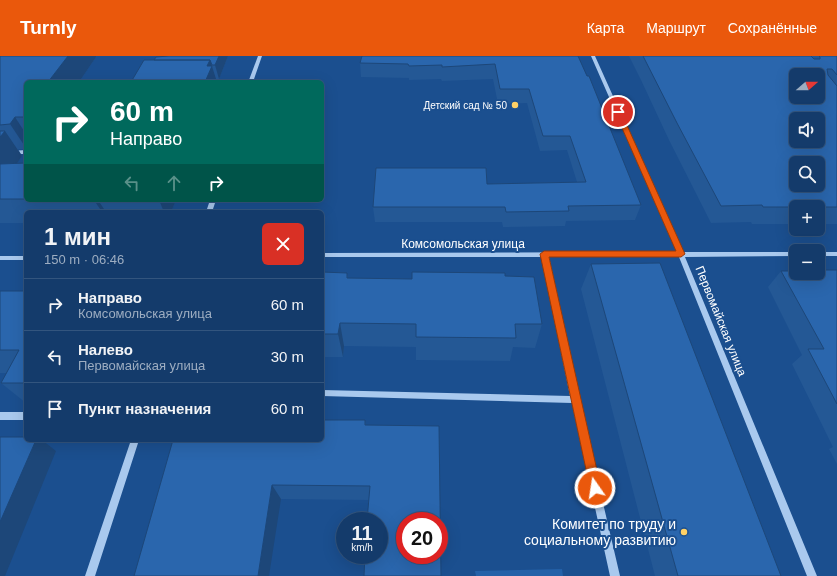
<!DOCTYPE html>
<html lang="ru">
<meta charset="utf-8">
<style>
body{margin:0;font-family:Helvetica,sans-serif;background:#214673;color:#f1f3f6;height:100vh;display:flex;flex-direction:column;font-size:15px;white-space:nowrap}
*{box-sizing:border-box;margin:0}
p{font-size:13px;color:#9dadc1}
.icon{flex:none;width:22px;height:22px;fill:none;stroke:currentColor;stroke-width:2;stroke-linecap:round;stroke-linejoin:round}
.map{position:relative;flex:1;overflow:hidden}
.details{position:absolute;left:24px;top:154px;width:300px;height:232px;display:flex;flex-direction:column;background:#143b6b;border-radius:6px;box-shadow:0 4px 16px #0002,0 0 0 1px #33557e}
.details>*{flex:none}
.guide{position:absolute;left:24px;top:24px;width:300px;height:122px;border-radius:6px;box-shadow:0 4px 16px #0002,0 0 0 1px #33557e;background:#00695c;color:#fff;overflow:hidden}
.needle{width:26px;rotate:70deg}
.fabs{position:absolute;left:789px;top:12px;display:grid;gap:8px}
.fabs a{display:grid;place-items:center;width:36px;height:36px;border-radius:6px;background:#143b6b;box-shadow:0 4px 16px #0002,0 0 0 1px #33557e;font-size:20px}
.speed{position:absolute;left:336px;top:456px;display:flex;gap:8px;font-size:20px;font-weight:700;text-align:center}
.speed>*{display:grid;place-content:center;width:52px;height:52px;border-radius:50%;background:#143b6b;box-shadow:0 4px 16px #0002,0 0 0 1px #33557e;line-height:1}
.speed small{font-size:10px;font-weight:400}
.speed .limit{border:6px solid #d22;background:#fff;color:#111}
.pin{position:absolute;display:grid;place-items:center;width:34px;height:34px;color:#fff;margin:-17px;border:2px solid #fff;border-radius:50%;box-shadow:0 1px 4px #0007}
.me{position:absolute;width:44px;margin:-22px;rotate:347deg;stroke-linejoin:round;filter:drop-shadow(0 0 3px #0008)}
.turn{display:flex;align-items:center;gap:14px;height:84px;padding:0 20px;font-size:18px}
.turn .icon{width:52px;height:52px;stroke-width:2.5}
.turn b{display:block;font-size:28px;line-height:34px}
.lanes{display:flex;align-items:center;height:38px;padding:0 20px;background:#0003;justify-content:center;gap:20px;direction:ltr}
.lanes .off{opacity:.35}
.round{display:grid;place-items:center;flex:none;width:42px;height:42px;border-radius:6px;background:#214673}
.overview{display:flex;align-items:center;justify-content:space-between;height:68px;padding:0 20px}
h1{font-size:24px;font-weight:800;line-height:30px}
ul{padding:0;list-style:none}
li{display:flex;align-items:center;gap:12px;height:52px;padding:0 20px;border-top:1px solid #33557e}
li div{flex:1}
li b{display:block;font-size:15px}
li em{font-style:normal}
header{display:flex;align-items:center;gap:24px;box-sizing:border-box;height:56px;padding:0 20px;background:#ea580c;color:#fff}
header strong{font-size:19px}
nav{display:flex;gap:22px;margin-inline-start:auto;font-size:14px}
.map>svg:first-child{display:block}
</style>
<header>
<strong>Turnly</strong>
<nav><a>Карта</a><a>Маршрут</a><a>Сохранённые</a></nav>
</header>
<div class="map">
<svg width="837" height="520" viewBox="0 0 837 520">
<rect width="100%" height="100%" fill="#1b4f8f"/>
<path fill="#2461a8" d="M 562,513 L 563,520 L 476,520 L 475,515 Z"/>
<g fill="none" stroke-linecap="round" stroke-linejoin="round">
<path fill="#a9c9ee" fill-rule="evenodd" d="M 258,0 L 262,0 L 253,26 L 206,26 L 206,25 L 208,24 L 249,24 Z
M 591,0 L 595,0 L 683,196 L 796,196 L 796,200 L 685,201 L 817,520 L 807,520 L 679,201 L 549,201 L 579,344 L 620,520 L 610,520 L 572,347 L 322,340 L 322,334 L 570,340 L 542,201 L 322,201 L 322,197 L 677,196 Z
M 26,94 L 26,98 L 14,98 L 2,114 L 0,115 L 0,109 L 10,95 Z
M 210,144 L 216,144 L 212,156 L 206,156 Z
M 818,196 L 837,196 L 837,200 L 818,200 Z
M 0,200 L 26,200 L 26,204 L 0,204 Z
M 0,356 L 26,356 L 26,364 L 0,364 Z
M 131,384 L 139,384 L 95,520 L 85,520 Z"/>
</g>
<path fill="#245895" d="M 0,0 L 96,1 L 79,26 L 26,26 L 26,93 L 18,93 L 22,100 L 17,107 L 26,107 L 26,144 L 176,144 L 171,156 L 26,156 L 26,167 L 0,167 Z
M 228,0 L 219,23 L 216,23 L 217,26 L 205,26 L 154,4 Z
M 578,0 L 641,149 L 635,164 L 566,165 L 565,170 L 503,171 L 502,166 L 375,166 L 373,151 L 487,128 L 577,126 L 567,94 L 540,95 L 527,47 L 498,48 L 493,23 L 442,25 L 441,23 L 409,24 L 409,22 L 361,21 L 360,7 Z
M 629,0 L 837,0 L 837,168 L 818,168 L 818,151 L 796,151 L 796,168 L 752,168 L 751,166 L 711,167 L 669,84 L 641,24 Z
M 591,208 L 781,520 L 655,520 L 581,233 Z
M 837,214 L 837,408 L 829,393 L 833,391 L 792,308 L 802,299 L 768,231 L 781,215 Z
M 322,216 L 347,217 L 348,222 L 412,223 L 505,220 L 542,268 L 535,292 L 513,291 L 510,305 L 416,304 L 416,291 L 344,290 L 343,301 L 322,301 Z
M 0,235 L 26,235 L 26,347 L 1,327 L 7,317 L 0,317 Z
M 365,364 L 366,369 L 439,370 L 369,444 L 281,443 L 134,520 Z"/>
<path fill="#1d4779" d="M 68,0 L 96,0 L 96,1 L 79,26 L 48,26 Z
M 219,0 L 228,0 L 219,23 L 215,9 Z
M 210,4 L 217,26 L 205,26 L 207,10 Z
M 15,61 L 26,78 L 26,92 L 10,68 Z
M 5,75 L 22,100 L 0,132 L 0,81 Z
M 94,144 L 98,144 L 106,156 L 102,156 Z
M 159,144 L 176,144 L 171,156 L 164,156 Z
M 340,267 L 344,290 L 343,301 L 338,278 Z
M 36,384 L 42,384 L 56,395 L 5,520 L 0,520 L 0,466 Z
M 272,429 L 281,443 L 269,520 L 258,520 Z"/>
<path fill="#2a66ad" stroke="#1d4779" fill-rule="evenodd" d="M 0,0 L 68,0 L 48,26 L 26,26 L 26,61 L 15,61 L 10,68 L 0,69 Z
M 169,0 L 219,0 L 215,9 L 212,9 L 210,4 L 154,4 L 156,1 Z
M 362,0 L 578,0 L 587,20 L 589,20 L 641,149 L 568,150 L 569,155 L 506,156 L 505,151 L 373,151 L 376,112 L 486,112 L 487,128 L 586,126 L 570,80 L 543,80 L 529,33 L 500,33 L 495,8 L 442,11 L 442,9 L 409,10 L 408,8 L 360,7 Z
M 643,0 L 811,0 L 814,3 L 820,3 L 820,1 L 819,0 L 837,0 L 837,19 L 832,13 L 827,13 L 828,19 L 837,30 L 837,151 L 763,151 L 762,149 L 721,150 L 677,67 ZM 796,19 L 818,19 L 818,41 L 796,41 ZM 796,63 L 818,63 L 818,85 L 796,85 ZM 796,107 L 818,107 L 818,129 L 796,129 Z
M 144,4 L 210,4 L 207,10 L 212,10 L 205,26 L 131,26 Z
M 0,75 L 5,75 L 0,81 Z
M 26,107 L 26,143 L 0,143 L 0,108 Z
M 660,207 L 781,520 L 678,520 L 591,208 Z
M 818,214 L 837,214 L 837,348 L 808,293 L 824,293 L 781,215 L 796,215 L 796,217 L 818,217 Z
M 322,216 L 347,217 L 347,222 L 412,223 L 412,216 L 505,217 L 505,220 L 534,221 L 542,268 L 515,268 L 516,282 L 416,281 L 416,268 L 340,267 L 338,278 L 322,278 Z
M 0,235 L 26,235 L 26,327 L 1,327 L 19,294 L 0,294 Z
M 322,364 L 365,364 L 365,369 L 439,370 L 441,520 L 364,520 L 365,499 L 379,499 L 379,465 L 367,465 L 370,430 L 272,429 L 258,520 L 134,520 L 173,384 L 322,384 ZM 405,465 L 439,465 L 439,499 L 405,499 Z
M 0,381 L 26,381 L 26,384 L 36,384 L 0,466 Z"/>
<path fill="#ea580c" stroke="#983908" d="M 616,55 L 621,56 L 685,198 L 681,201 L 549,201 L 601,432 L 599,436 L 595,438 L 591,436 L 590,432 L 540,198 L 544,195 L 676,195 L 615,56 Z"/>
<g fill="#ffd166" stroke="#1b4f8f" stroke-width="1.5">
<circle cx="515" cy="49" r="4"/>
<circle cx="684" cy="476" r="4"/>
</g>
<g text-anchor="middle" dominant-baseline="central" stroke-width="4" stroke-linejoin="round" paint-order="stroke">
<g font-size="10" fill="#fff" stroke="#1b4f8f" text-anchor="end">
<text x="507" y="49">Детский сад № 50</text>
</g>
<g font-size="12" fill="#fff" stroke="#1b4f8f">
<text x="463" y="188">Комсомольская улица</text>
<text transform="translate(721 265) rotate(68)">Первомайская улица</text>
</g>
<g font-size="14" fill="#fff" stroke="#1b4f8f" text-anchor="end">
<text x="676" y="468">Комитет по труду и<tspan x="676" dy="16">социальному развитию</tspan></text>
</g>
</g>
</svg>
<div class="fabs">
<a><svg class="needle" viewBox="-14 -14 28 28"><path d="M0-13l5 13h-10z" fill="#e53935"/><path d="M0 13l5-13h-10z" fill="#9dadc1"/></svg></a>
<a><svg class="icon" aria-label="sound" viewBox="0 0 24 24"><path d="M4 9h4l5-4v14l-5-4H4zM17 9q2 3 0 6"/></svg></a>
<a><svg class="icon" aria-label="search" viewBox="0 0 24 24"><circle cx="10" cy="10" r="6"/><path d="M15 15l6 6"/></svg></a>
<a>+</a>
<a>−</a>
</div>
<div class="speed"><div>11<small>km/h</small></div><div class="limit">20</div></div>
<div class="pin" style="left:618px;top:56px;background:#d93025"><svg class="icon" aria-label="arrive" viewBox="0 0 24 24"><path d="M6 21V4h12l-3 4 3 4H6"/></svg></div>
<svg class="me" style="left:595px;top:432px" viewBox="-20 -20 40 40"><circle r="17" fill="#ea580c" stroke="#fff" stroke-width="3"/><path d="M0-11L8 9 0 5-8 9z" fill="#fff"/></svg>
<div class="guide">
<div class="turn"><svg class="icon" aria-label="right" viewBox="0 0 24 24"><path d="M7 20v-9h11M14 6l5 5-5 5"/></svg><div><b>60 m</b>Направо</div></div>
<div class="lanes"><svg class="icon off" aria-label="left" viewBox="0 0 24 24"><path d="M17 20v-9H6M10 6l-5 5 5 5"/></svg><svg class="icon off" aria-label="ahead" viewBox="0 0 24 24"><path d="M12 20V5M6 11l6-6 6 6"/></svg><svg class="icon" aria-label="right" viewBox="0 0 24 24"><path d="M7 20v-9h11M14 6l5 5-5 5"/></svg></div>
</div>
<section class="details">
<div class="overview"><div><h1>1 мин</h1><p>150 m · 06:46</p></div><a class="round" style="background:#d93025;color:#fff"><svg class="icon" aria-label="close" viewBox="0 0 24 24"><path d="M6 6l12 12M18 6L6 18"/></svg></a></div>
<ul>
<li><svg class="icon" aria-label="right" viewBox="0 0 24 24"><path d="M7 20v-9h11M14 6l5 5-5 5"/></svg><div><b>Направо</b><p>Комсомольская улица</p></div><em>60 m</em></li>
<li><svg class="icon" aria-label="left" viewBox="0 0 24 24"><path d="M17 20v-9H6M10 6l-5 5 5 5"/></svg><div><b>Налево</b><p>Первомайская улица</p></div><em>30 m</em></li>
<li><svg class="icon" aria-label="arrive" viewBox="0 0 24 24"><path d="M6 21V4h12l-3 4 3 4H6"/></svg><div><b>Пункт назначения</b></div><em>60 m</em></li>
</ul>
</section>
</div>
